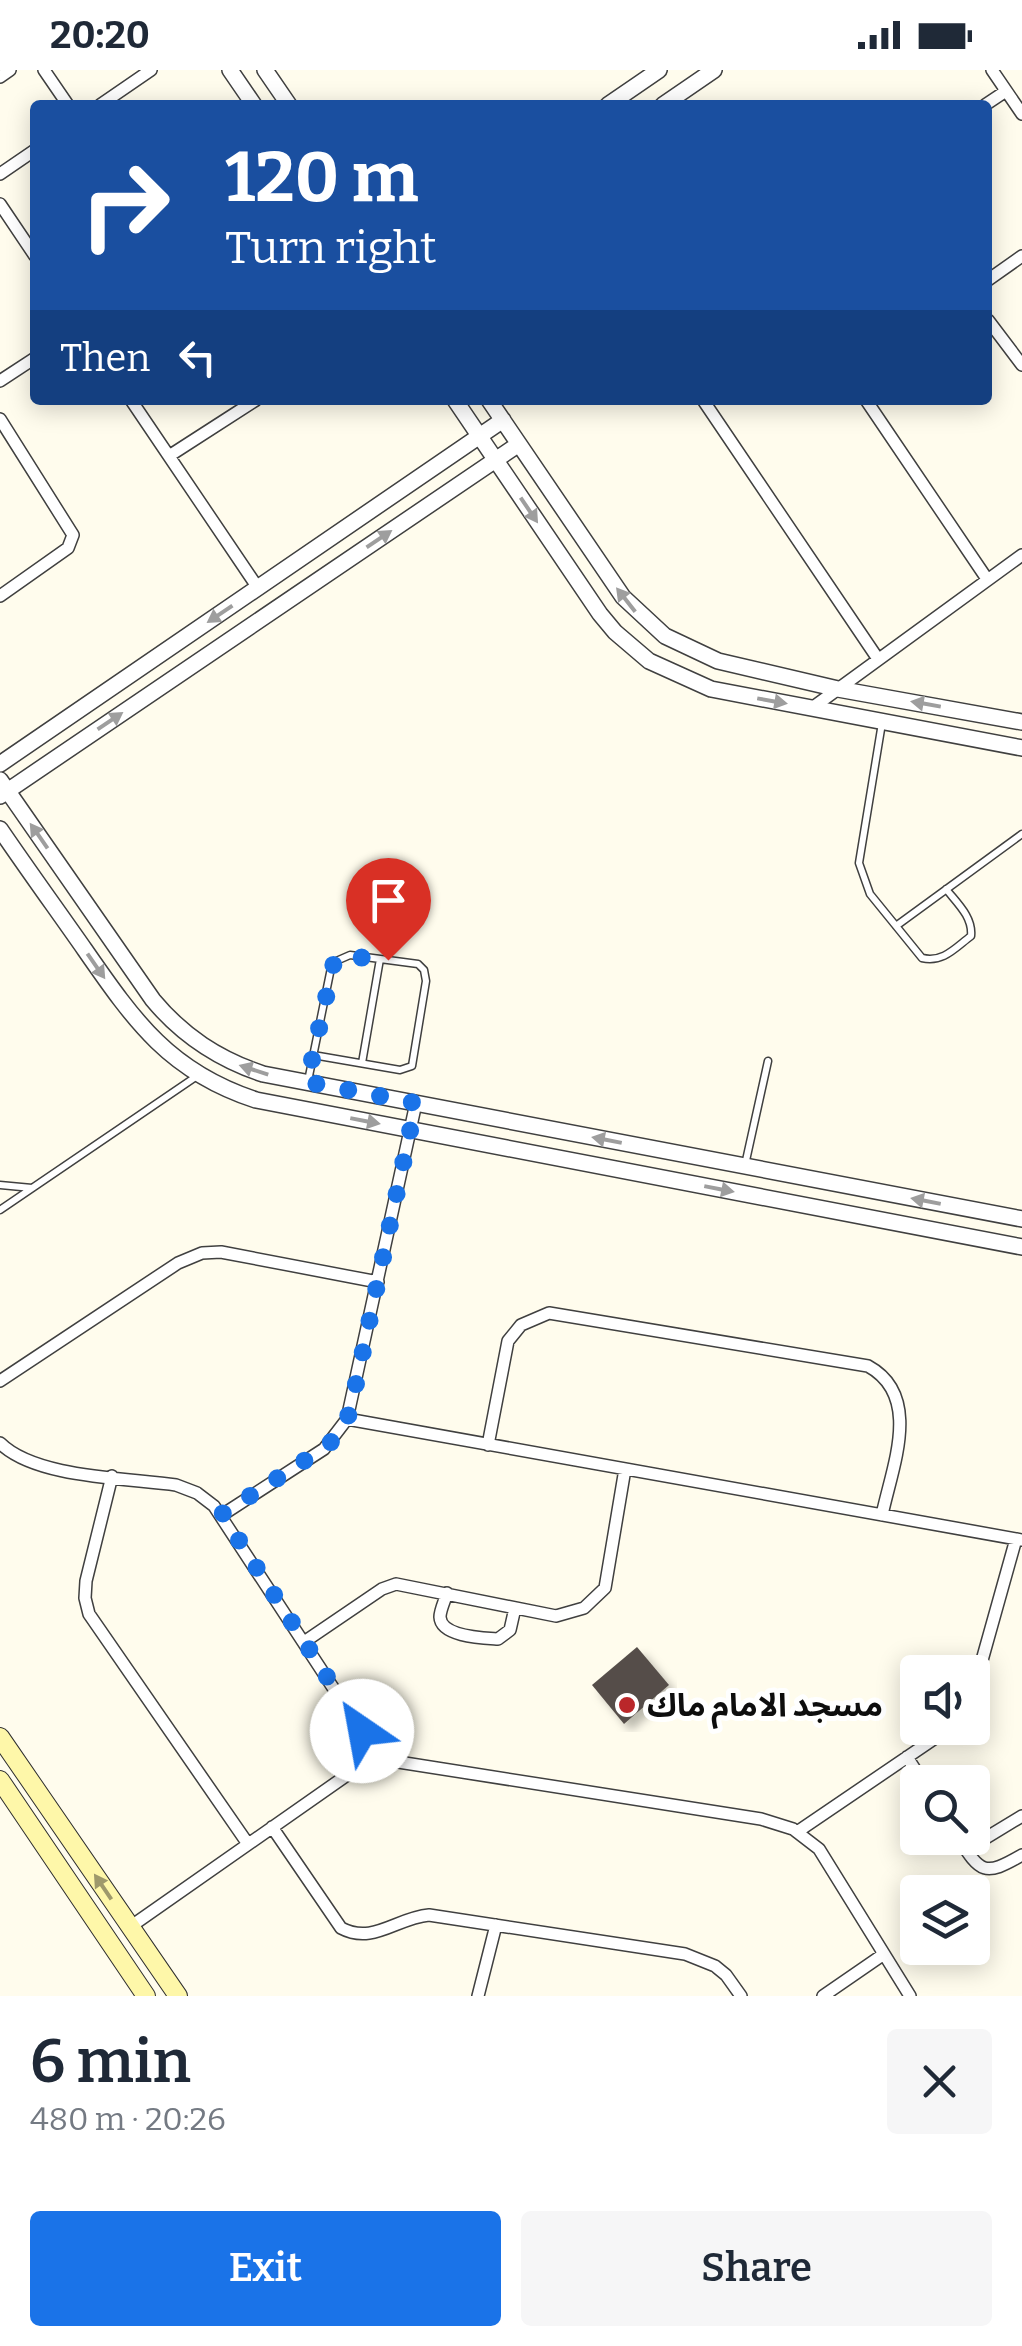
<!DOCTYPE html>
<meta charset="utf-8">
<style>
body{margin:0;font-family:Bitter,"Noto Sans Arabic",serif;background:#f6f6f7;color:#1f2937;height:100vh;display:flex;flex-direction:column;font-size:38px;white-space:nowrap}
*{box-sizing:border-box;margin:0}
p{font-size:32px;color:#747a83}
.icon{flex:none;width:55px;height:55px;fill:none;stroke:currentColor;stroke-width:2;stroke-linecap:round;stroke-linejoin:round}
.map{position:relative;height:1926px;overflow:hidden}
.sheet{display:flex;flex-direction:column;background:#fff;flex:1}
.sheet>*{flex:none}
.guide{position:absolute;left:30px;top:30px;width:962px;height:305px;border-radius:10px;box-shadow:0 5px 25px #0003;background:#1a4fa0;color:#fff;overflow:hidden}
.buttons{position:absolute;left:900px;top:1585px;display:grid;gap:20px}
.buttons a{display:grid;place-items:center;width:90px;height:90px;border-radius:10px;background:#fff;box-shadow:0 5px 25px #0003;font-size:50px}
.pin{position:absolute;display:grid;place-items:center;width:85px;height:85px;color:#fff;margin:-102px -42px;border-radius:50% 50% 50% 0;rotate:-45deg;box-shadow:0 0 10px #0007}
.pin .icon{rotate:45deg}
.me{position:absolute;width:110px;margin:-55px;rotate:327deg;stroke-linejoin:round;filter:drop-shadow(0 0 8px #0008)}
.turn{display:flex;align-items:center;gap:35px;height:210px;padding:0 30px;font-size:45px}
.turn .icon{width:130px;height:130px;stroke-width:2.5}
.turn b{display:block;font-size:70px;line-height:85px}
.then{display:flex;align-items:center;height:95px;padding:0 30px;background:#0003;gap:20px;font-size:38px}
.round{display:grid;place-items:center;flex:none;width:105px;height:105px;border-radius:10px;background:#f6f6f7}
.head{display:flex;align-items:center;justify-content:space-between;height:170px;padding:0 30px}
h1{font-size:60px;font-weight:600;line-height:75px}
.button{display:flex;gap:20px;margin-top:auto;padding:20px 30px}
.button a{flex:1;height:115px;border-radius:10px;background:#1a73e8;color:#fff;font-size:40px;font-weight:600;line-height:115px;text-align:center}
.button a+a{background:#f6f6f7;color:#1f2937}
.status{display:flex;justify-content:space-between;align-items:center;height:70px;padding:0 50px;background:#fff;direction:ltr}
.status svg{height:28px;fill:currentColor}
.map>svg:first-child{display:block}
</style>
<div class="status"><b>20:20</b><svg viewBox="0 0 49 12"><path d="M0 12V9h3v3zM5 12V6h3v6zM10 12V3h3v9zM15 12V0h3v12zM26 1h20v11H26zM47 4h2v5h-2z"/></svg></div>
<div class="map">
<svg width="1022" height="1926" viewBox="0 0 1022 1926">
<defs>
<filter id="shadow"><feDropShadow dx="7" dy="7" stdDeviation="5" flood-color="#0004"/></filter>
</defs>
<rect width="100%" height="100%" fill="#fffced"/>
<path fill="#554e49" filter="url(#shadow)" d="M 637,1577 L 669,1615 L 624,1654 L 592,1615 Z"/>
<g fill="none" stroke-linecap="round" stroke-linejoin="round">
<defs>
<path id="service" d="M 882,653 L 859,793 L 870,824 L 922,888 C 943,893 955,878 971,866 C 973,847 957,833 946,819
M 896,856 L 1022,764
M 362,993 L 380,889
M 308,1011 L 331,898 L 334,892 L 350,885 L 418,894 L 424,900 L 426,911 L 412,996 L 400,1000 L 313,985
M 745,1095 L 768,991
M 0,1115 L 32,1118
M 0,1140 L 197,1006"/>
<path id="minor" d="M 44,0 L 68,35
M 992,0 L 1022,44
M 0,7 L 10,0
M 100,35 L 151,0
M 985,35 L 1006,21
M 0,104 L 35,80
M 0,134 L 35,186
M 988,210 L 1022,186
M 988,250 L 1022,295
M 0,311 L 35,288
M 131,330 L 258,518
M 703,330 L 878,589
M 866,330 L 987,509
M 0,349 L 73,465 L 68,478 L 0,526
M 169,386 L 256,330
M 812,638 L 1022,485
M 0,1311 L 178,1193 L 202,1183 L 221,1182 L 378,1212
M 347,1349 L 1022,1470
M 0,1373 C 35,1408 126,1408 176,1415 L 197,1423 L 214,1436 L 381,1691
M 488,1375 L 508,1271 L 521,1255 L 549,1243 L 868,1296 C 923,1326 892,1397 882,1445
M 112,1406 L 86,1511 L 85,1528 L 89,1544 L 248,1774
M 222,1445 L 324,1379 L 347,1349 L 416,1033
M 447,1523 C 445,1530 440,1540 440,1547 C 441,1567 484,1568 498,1569 L 510,1560 L 515,1538
M 304,1572 L 382,1519 L 396,1514 L 556,1546 L 584,1538 L 605,1518 L 625,1399
M 972,1626 L 1016,1469
M 907,1687 L 923,1712
M 272,1757 L 341,1858 C 373,1875 396,1848 429,1845 L 685,1884 L 715,1896 L 726,1905 L 741,1926
M 797,1762 L 950,1658
M 958,1768 C 981,1803 984,1807 1022,1785
M 966,1780 L 1022,1746
M 130,1857 L 350,1703 L 370,1693 L 392,1691 L 761,1749 L 793,1759 L 819,1779 L 910,1926
M 478,1926 L 496,1855
M 823,1926 L 884,1884"/>
<path id="tertiary" d="M 230,0 L 254,35
M 265,0 L 289,35
M 608,35 L 659,0
M 663,35 L 714,0
M 455,330 L 600,544 L 615,562 L 649,591 L 711,619 L 1022,678
M 489,330 L 623,527 L 665,566 L 718,591 L 838,619 L 1022,652
M 0,694 L 503,350
M 0,710 L 153,930 C 183,966 218,989 263,1004 L 1022,1149
M 0,726 L 519,374
M 0,759 C 28,800 57,840 85,880 C 135,952 170,1002 256,1030 L 1022,1177"/>
<path id="secondary" d="M 0,1667 L 178,1926
M 0,1710 L 146,1926"/>
</defs>
<use href="#service" stroke="#404040" stroke-width="9"/>
<use href="#minor" stroke="#404040" stroke-width="14"/>
<use href="#tertiary" stroke="#404040" stroke-width="18"/>
<use href="#secondary" stroke="#2f2f2f" stroke-width="20"/>
<use href="#service" stroke="#fff" stroke-width="6"/>
<use href="#minor" stroke="#fff" stroke-width="11"/>
<use href="#tertiary" stroke="#fff" stroke-width="15"/>
<use href="#secondary" stroke="#fef7a9" stroke-width="18"/>
</g>
<defs><path id="oneway-solid" d="M-6-.8H1V-3.2L6.5 0L1 3.2V.8H-6Z" transform="scale(2.5)"/></defs>
<g fill="#9e9e9e">
<use href="#oneway-solid" transform="translate(529 440) rotate(56)"/>
<use href="#oneway-solid" transform="translate(379 469) rotate(-34)"/>
<use href="#oneway-solid" transform="translate(626 530) rotate(-128)"/>
<use href="#oneway-solid" transform="translate(220 544) rotate(146)"/>
<use href="#oneway-solid" transform="translate(772 631) rotate(10)"/>
<use href="#oneway-solid" transform="translate(926 634) rotate(-170)"/>
<use href="#oneway-solid" transform="translate(110 651) rotate(-34)"/>
<use href="#oneway-solid" transform="translate(39 766) rotate(-125)"/>
<use href="#oneway-solid" transform="translate(96 896) rotate(55)"/>
<use href="#oneway-solid" transform="translate(254 1000) rotate(-162)"/>
<use href="#oneway-solid" transform="translate(365 1051) rotate(11)"/>
<use href="#oneway-solid" transform="translate(607 1070) rotate(-169)"/>
<use href="#oneway-solid" transform="translate(719 1119) rotate(11)"/>
<use href="#oneway-solid" transform="translate(926 1131) rotate(-169)"/>
</g>
<use fill="#9e996b" href="#oneway-solid" transform="translate(103 1817) rotate(-124)"/>
<g fill="none" stroke-linecap="round" stroke-linejoin="round">
<path stroke="#1a73e8" stroke-width="18" stroke-dasharray="0 32.4" d="M 362,1661 L 222,1444 L 324,1378 L 338,1366 L 350,1342 L 416,1033 L 307,1012 L 334,892 L 344,886 L 388,890"/>
</g>
<circle fill="#ba272a" stroke="#fff" stroke-width="4" cx="627" cy="1635" r="10"/>
<g text-anchor="middle" dominant-baseline="central" stroke-width="10" stroke-linejoin="round" paint-order="stroke">
<g font-size="32" font-weight="bold" fill="#0d0d0d" stroke="#fff" text-anchor="start">
<text x="647" y="1635">مسجد الامام ماك</text>
</g>
</g>
</svg>
<div class="buttons">
<a><svg class="icon" aria-label="sound" viewBox="0 0 24 24"><path d="M4 9h4l5-4v14l-5-4H4zM17 9q2 3 0 6"/></svg></a>
<a><svg class="icon" aria-label="search" viewBox="0 0 24 24"><circle cx="10" cy="10" r="6"/><path d="M15 15l6 6"/></svg></a>
<a><svg class="icon" aria-label="layers" viewBox="0 0 24 24"><path d="M12 4l9 5-9 5-9-5zM3 14l9 5 9-5"/></svg></a>
</div>
<div class="pin" style="left:388px;top:890px;background:#d93025"><svg class="icon" aria-label="arrive" viewBox="0 0 24 24"><path d="M6 21V4h12l-3 4 3 4H6"/></svg></div>
<svg class="me" style="left:362px;top:1661px" viewBox="-20 -20 40 40"><circle r="19" fill="#fff"/><path d="M0-13L10 11 0 6-10 11z" fill="#1a73e8"/></svg>
<div class="guide">
<div class="turn"><svg class="icon" aria-label="right" viewBox="0 0 24 24"><path d="M7 20v-9h11M14 6l5 5-5 5"/></svg><div><b>120 m</b>Turn right</div></div>
<div class="then">Then<svg class="icon" aria-label="left" viewBox="0 0 24 24"><path d="M17 20v-9H6M10 6l-5 5 5 5"/></svg></div>
</div>
</div>
<section class="sheet">
<div class="head"><div><h1>6 min</h1><p>480 m · 20:26</p></div><a class="round"><svg class="icon" aria-label="close" viewBox="0 0 24 24"><path d="M6 6l12 12M18 6L6 18"/></svg></a></div>
<div class="button"><a>Exit</a><a>Share</a></div>
</section>
